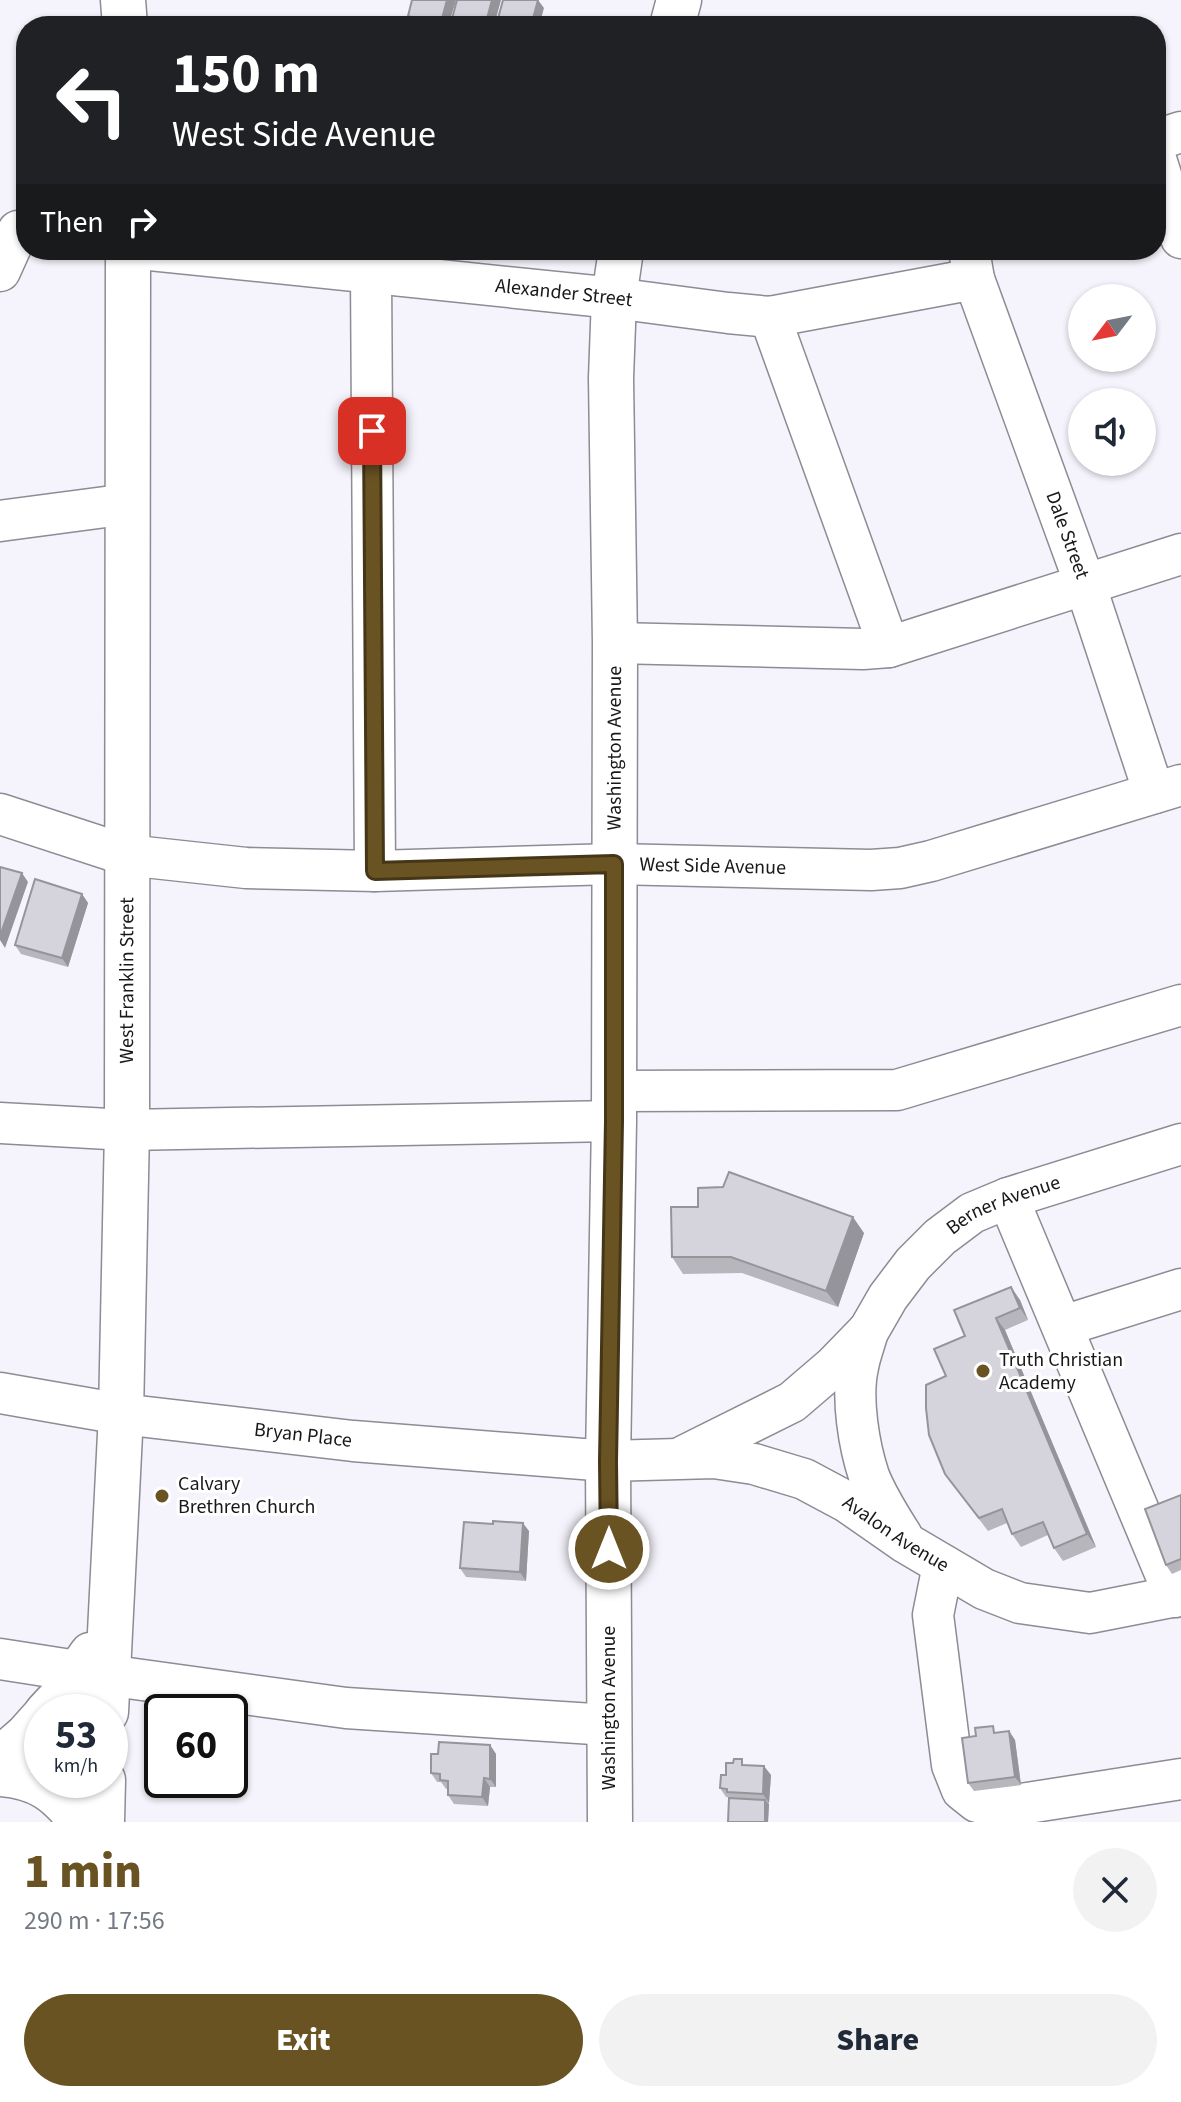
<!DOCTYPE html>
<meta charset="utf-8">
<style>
body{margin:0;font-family:"Source Sans 3",sans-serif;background:#f2f2f3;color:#1f2937;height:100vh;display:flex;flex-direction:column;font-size:30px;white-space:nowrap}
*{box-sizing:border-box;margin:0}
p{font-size:26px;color:#747a83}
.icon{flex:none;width:44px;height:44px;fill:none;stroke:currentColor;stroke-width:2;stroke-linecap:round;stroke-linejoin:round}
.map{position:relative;height:1822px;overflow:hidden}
.panel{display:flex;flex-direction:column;background:#fff;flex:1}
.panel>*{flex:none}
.hud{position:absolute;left:16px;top:16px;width:1150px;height:244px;border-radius:32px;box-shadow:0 2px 6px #0004;background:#202124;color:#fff;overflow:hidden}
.needle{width:52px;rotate:238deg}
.controls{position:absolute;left:1068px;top:284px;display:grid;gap:16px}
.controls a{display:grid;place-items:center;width:88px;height:88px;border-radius:50%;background:#fff;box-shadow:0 2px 6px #0004;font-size:40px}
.speed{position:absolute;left:24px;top:1694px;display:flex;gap:16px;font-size:40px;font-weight:700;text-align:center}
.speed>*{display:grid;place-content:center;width:104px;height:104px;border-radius:50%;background:#fff;box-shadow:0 2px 6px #0004;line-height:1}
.speed small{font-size:20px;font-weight:400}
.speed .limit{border:4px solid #111;border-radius:12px;background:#fff;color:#111}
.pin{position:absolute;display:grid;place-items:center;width:68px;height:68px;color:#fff;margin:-34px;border-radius:16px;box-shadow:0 4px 12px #0006}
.me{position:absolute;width:88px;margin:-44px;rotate:0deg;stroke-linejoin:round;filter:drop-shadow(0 0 6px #0008)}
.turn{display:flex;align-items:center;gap:28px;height:168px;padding:0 24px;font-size:36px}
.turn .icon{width:104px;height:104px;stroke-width:2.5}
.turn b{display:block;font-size:56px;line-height:68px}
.then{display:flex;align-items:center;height:76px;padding:0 24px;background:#0003;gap:16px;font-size:30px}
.round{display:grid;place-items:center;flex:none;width:84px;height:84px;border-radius:42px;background:#f2f2f3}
.summary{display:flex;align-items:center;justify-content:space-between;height:136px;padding:0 24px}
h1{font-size:48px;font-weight:800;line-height:60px;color:#6a5323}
.action{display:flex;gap:16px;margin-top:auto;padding:16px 24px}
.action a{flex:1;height:92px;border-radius:48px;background:#6a5323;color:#fff;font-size:32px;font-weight:800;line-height:92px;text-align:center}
.action a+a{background:#f2f2f3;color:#1f2937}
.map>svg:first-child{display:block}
</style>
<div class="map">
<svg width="1181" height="1822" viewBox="0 0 1181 1822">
<rect width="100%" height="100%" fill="#f5f4fc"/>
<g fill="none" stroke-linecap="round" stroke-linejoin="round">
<defs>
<g id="minor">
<path d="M 1156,140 L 1181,132"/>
<path d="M 1156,159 L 1181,238"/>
<path id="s1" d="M 150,250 L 614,298 L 728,313 L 770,317 L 974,279"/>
<path id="s2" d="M 969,250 L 974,279 L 1085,584 L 1154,793"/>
<path d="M 0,271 L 18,231"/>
<path d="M 371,273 L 375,871"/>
<path d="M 770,317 L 889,647"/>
<path d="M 0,521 L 128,504"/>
<path d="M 615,643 L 863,649 L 889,647 L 1181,554"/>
<path id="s3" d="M 0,814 L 126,855 L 246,868 L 375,871 L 614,864 L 871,870 L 900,868 L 931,861 L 1181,785"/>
<path d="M 614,1091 L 897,1090 L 1181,1005"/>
<path d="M 0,1123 L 127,1130 L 614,1121"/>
<path d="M 1008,1198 L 1175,1597"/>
<path d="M 1063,1326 L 1181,1289"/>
<path d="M 868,1331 C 865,1343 860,1355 858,1367 C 851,1398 859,1446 869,1476 C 877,1497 890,1517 902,1536"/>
<path id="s4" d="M 0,1393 L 121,1414 L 353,1441 L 608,1461 L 714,1458 L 754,1464 L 804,1479 L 847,1502 L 906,1543 L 984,1589 L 1020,1603 L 1090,1613 L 1181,1595"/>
<path id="s5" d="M 684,1456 L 792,1402 L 834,1366 L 869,1330 L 888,1297 L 913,1264 L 940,1237 L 972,1213 L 1008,1198 L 1181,1144"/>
<path d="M 943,1565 L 933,1615 L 952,1765 L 962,1790 L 977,1802 L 1002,1807 L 1181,1779"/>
<path d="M 0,1659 L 77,1671 L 346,1708 L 609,1725"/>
<path d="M 45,1712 L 58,1698 L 90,1653"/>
<path d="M 0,1757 L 25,1735 L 42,1716"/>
<path d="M 0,1776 C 38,1779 56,1792 79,1822"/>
</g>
<g id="major">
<path d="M 123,0 L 125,26"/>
<path d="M 672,26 L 679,0"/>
<path id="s6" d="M 106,1712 L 121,1414 L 127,1130 L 128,250"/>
<path d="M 102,1822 L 103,1780"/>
<path id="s7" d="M 610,1822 L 608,1461 L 614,1121 L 615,643 L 611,378 L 614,298 L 621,250"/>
</g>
</defs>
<use href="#minor" stroke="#8d8b93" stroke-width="43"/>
<use href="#major" stroke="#8d8b93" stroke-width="47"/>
<use href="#minor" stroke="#fff" stroke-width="40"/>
<use href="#major" stroke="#fff" stroke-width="44"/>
</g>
<path fill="#b7b6bd" d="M 412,0 L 456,0 L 448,26 L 418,26 L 414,25 L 408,16 Z
M 26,151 L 26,208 L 23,208 L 17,199 Z
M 82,894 L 88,903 L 68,967 L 21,954 L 15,945 Z
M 698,1207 L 864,1233 L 838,1307 L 742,1273 L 683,1274 L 672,1257 Z
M 1020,1300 L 1028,1320 L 1005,1330 L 1096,1547 L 1063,1561 L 1054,1548 L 1048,1535 L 1021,1547 L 1012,1534 L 1007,1523 L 988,1531 L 945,1474 L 946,1376 L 965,1336 Z
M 1181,1495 L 1181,1570 L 1172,1574 L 1166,1565 Z
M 493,1524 L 529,1531 L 526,1581 L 466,1577 L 460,1568 Z
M 1009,1731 L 1015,1740 L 1021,1785 L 974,1791 L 968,1783 L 998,1733 Z
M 490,1745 L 496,1754 L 496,1787 L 490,1787 L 488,1806 L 454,1804 L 448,1795 L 448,1789 L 446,1789 L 441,1782 L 437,1782 L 431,1773 L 438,1754 Z
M 733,1763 L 747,1765 L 771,1775 L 769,1803 L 767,1802 L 769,1804 L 768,1822 L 728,1822 L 731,1798 L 726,1797 L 720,1788 L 726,1775 Z"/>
<path fill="#95949a" d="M 447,0 L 456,0 L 448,26 L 441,26 Z
M 492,0 L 501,0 L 494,26 L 485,26 Z
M 538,0 L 544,8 L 539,26 L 531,26 Z
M 22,873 L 28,882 L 5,948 L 0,940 L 0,936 Z
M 82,894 L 88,903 L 68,967 L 62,958 Z
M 853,1217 L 864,1233 L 838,1307 L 826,1291 Z
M 1011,1287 L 1020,1300 L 1028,1320 L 1020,1308 Z
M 996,1318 L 1005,1330 L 1096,1547 L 1087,1534 Z
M 523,1523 L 529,1531 L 526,1581 L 520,1572 Z
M 1009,1731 L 1015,1740 L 1021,1785 L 1015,1777 Z
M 490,1745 L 496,1754 L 496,1787 L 490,1779 Z
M 764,1766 L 771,1775 L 769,1803 L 763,1794 Z
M 484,1778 L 490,1787 L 488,1806 L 482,1797 Z
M 765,1800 L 769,1804 L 768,1822 L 765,1822 Z"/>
<path fill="#d5d4dc" stroke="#95949a" stroke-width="2" d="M 412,0 L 447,0 L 440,26 L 408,16 Z
M 457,0 L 492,0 L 485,26 L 450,26 Z
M 503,0 L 538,0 L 531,26 L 496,26 Z
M 17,151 L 26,151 L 26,199 L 17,199 Z
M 0,867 L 22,873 L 0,936 Z
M 35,879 L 82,894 L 62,958 L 15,945 Z
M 729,1172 L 853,1217 L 826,1291 L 731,1257 L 672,1257 L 671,1207 L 698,1207 L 698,1188 L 723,1187 Z
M 1011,1287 L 1020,1308 L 996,1318 L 1087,1534 L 1054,1548 L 1043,1522 L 1012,1534 L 1002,1509 L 979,1518 L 945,1474 L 929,1435 L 926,1408 L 926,1385 L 946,1376 L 934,1349 L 965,1336 L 954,1310 Z
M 1181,1495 L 1181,1559 L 1166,1565 L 1145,1509 Z
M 493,1521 L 523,1523 L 520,1572 L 460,1568 L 464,1522 L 493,1524 Z
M 993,1726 L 994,1733 L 1009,1731 L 1015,1777 L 968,1783 L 962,1738 L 976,1736 L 975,1728 Z
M 439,1742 L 490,1745 L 490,1779 L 484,1778 L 482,1797 L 448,1795 L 448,1781 L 440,1780 L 440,1774 L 431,1773 L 431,1754 L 438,1754 Z
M 734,1759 L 742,1759 L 742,1765 L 764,1766 L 763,1794 L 727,1792 L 727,1789 L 720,1788 L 721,1775 L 726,1775 L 726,1763 L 733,1763 Z
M 729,1798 L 765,1800 L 765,1822 L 728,1822 Z"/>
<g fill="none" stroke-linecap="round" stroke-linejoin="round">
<defs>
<path id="route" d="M 372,431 L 375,871 L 614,864 L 614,1121 L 608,1461 L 609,1549"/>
</defs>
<use href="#route" stroke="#453617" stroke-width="20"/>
<use href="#route" stroke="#6a5323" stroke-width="14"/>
</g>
<g fill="#6a5323" stroke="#fff" stroke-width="3">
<circle cx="983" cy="1371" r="8"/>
<circle cx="162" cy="1496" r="8"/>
</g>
<g text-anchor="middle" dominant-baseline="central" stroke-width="6" stroke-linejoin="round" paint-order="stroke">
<g font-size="20" fill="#18181b" stroke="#fff">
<text stroke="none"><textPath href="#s1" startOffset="416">Alexander Street</textPath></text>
<text stroke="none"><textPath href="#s2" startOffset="302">Dale Street</textPath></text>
<text stroke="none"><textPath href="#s7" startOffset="1074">Washington Avenue</textPath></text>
<text stroke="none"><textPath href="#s3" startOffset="720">West Side Avenue</textPath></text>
<text stroke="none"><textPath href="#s6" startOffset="732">West Franklin Street</textPath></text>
<text stroke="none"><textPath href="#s5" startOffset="416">Berner Avenue</textPath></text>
<text stroke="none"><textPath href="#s4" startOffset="306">Bryan Place</textPath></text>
<text stroke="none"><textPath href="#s4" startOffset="918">Avalon Avenue</textPath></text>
<text transform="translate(609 1708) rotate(-90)">Washington Avenue</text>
</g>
<g font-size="20" fill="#18181b" stroke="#fff" text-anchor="start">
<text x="999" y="1360">Truth Christian<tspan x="999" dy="23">Academy</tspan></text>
<text x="178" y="1484">Calvary<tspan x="178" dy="23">Brethren Church</tspan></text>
</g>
</g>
</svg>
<div class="controls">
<a><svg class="needle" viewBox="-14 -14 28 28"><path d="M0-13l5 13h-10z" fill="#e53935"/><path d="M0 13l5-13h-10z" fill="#747a83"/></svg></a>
<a><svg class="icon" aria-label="sound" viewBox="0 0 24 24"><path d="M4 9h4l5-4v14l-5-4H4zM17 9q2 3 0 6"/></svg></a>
</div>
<div class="speed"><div>53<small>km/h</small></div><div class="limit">60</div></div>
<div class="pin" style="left:372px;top:431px;background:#d93025"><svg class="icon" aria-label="arrive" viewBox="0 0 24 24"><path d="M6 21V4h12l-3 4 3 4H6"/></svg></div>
<svg class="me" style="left:609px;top:1549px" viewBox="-20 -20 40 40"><circle r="17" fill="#6a5323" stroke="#fff" stroke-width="3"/><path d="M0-11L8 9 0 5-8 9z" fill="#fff"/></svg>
<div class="hud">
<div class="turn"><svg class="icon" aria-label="left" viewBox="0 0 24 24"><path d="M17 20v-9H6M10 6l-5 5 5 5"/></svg><div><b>150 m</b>West Side Avenue</div></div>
<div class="then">Then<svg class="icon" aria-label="right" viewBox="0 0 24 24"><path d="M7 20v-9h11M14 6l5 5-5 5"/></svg></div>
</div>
</div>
<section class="panel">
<div class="summary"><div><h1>1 min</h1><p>290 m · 17:56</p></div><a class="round"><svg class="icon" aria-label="close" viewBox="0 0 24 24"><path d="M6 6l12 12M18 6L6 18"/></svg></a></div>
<div class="action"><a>Exit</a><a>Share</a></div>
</section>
